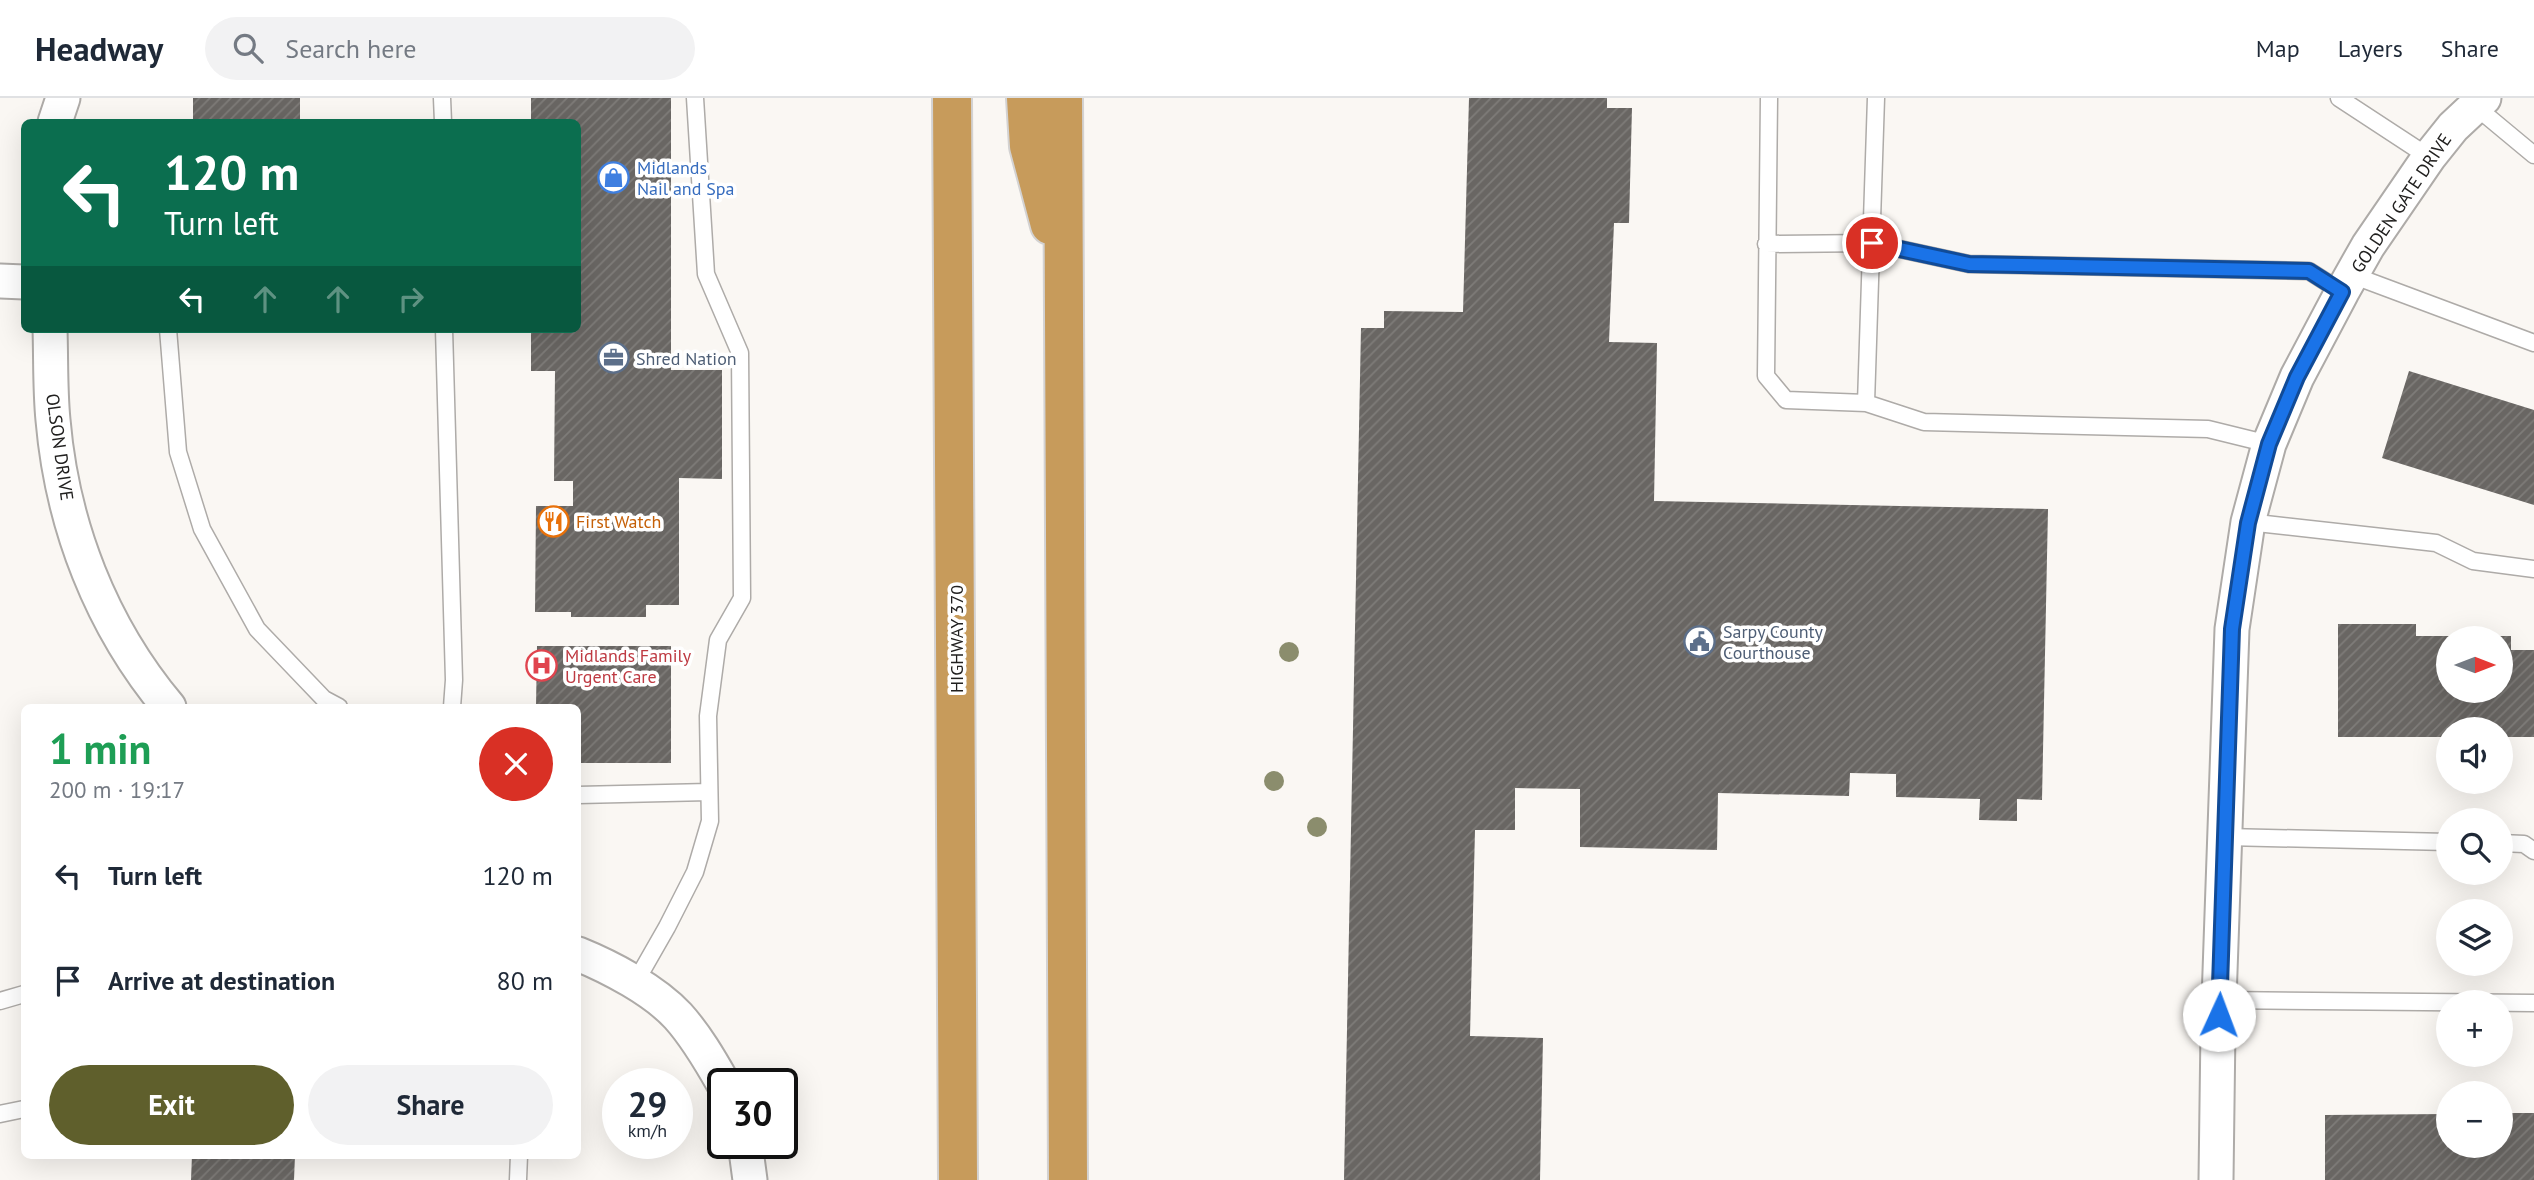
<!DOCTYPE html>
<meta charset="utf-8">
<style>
body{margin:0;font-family:"PT Sans",sans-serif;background:#f2f2f3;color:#1f2937;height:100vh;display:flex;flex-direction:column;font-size:26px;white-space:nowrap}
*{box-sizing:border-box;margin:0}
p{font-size:23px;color:#747a83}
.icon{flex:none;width:38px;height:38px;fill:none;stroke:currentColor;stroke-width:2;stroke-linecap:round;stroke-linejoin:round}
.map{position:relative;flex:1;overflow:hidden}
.sheet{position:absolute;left:21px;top:606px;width:560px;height:455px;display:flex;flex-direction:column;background:#fff;border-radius:10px;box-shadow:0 7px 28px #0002}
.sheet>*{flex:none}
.top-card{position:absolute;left:21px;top:21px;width:560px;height:214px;border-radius:10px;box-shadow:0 7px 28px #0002;background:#0b6e4f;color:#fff;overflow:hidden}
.needle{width:46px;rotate:90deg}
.buttons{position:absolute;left:2436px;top:528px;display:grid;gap:14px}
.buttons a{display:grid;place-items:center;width:77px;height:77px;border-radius:50%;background:#fff;box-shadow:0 7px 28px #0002;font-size:35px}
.speed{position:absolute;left:602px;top:970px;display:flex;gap:14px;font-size:35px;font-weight:700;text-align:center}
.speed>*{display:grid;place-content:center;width:91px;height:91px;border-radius:50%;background:#fff;box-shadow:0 7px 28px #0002;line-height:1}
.speed small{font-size:18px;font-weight:400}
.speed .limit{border:4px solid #111;border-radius:10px;background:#fff;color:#111}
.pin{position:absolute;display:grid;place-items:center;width:60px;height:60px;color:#fff;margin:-30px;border:4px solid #fff;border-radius:50%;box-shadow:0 2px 7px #0007}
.me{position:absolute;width:77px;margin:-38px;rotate:2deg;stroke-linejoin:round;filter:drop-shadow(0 0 5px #0008)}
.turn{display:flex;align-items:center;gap:24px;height:147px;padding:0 28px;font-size:32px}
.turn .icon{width:91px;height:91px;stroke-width:2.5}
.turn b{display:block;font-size:49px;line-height:60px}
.lanes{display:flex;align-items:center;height:66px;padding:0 28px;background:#0003;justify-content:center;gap:35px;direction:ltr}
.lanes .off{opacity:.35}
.round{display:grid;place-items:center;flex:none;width:74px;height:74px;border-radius:37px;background:#f2f2f3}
.head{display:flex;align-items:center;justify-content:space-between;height:119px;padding:0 28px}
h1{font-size:42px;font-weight:700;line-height:52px;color:#1e9e55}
.action{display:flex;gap:14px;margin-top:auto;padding:14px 28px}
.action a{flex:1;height:80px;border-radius:42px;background:#5f5f2c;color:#fff;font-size:28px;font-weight:700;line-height:80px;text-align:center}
.action a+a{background:#f2f2f3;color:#1f2937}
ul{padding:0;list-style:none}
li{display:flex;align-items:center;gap:21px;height:105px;padding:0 28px}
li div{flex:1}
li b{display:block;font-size:26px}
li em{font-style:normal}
header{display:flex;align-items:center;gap:42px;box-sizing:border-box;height:98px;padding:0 35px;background:#fff;border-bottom:2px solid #e0e1e3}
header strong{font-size:33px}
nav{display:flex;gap:38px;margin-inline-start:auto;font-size:24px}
.search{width:490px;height:63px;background:#f2f2f3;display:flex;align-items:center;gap:18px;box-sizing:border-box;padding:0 24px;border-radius:38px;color:#747a83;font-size:26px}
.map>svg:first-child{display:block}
</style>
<header>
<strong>Headway</strong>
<div class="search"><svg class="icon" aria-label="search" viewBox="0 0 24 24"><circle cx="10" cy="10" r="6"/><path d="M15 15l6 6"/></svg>Search here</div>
<nav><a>Map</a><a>Layers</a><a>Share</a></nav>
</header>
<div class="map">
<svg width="2534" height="1082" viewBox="0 0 2534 1082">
<defs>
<pattern id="building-hatch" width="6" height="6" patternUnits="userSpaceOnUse" patternTransform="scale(1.75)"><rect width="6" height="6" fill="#696663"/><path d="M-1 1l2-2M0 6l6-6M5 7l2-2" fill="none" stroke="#7e7c79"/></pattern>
</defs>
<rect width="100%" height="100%" fill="#faf7f3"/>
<path fill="url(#building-hatch)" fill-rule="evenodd" d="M 193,0 L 300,0 L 300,24 L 193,24 Z
M 531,0 L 671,0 L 671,272 L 722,272 L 722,381 L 679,380 L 679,507 L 646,507 L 646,519 L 571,519 L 571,514 L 535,514 L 536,408 L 573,408 L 573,383 L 554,383 L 555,273 L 531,273 L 531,231 L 578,231 L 578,24 L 531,24 Z
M 1469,0 L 1607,0 L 1607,10 L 1632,10 L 1629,125 L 1614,125 L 1609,244 L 1657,245 L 1654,403 L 2048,411 L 2042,702 L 2017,701 L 2017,723 L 1979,722 L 1980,701 L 1896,699 L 1896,676 L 1850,675 L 1849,698 L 1718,695 L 1717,752 L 1580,749 L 1580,691 L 1515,690 L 1515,732 L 1475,732 L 1470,938 L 1543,940 L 1540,1082 L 1344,1082 L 1361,230 L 1384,230 L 1384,213 L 1463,214 Z
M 2409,273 L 2534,312 L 2534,407 L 2382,360 Z
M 2338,526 L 2416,526 L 2416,538 L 2511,538 L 2511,552 L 2534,552 L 2534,639 L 2501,639 L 2501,632 L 2448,632 L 2448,639 L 2338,639 ZM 2448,541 L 2501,541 L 2501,593 L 2448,593 Z
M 537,548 L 671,548 L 671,665 L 578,665 L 578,609 L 536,609 Z
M 2501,1015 L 2534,1015 L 2534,1082 L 2325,1082 L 2325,1017 L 2448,1016 L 2448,1048 L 2501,1048 Z
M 192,1057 L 295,1057 L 294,1082 L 191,1082 Z"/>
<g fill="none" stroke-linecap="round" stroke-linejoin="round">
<defs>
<path id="service" d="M 442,0 L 443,24
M 1769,0 L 1766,278 L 1786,302 L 1866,305 L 1876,0
M 2339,0 L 2429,59
M 2475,8 L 2534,57
M 1766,146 L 1872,145 L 1969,166 L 2309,173 L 2342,194
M 2352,177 L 2534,245
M 168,231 L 178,354 L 202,431 L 257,531 L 324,601 L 339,609
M 444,231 L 454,582 L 452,609
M 1866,305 L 1924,324 L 2208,331 L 2269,346
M 2248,424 L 2436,445 L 2473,463 L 2534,471
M 578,697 L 709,694
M 2226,739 L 2448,744
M 2501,745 L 2524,746 L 2534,753
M 635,885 L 667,829 L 695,774 L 710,723 L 708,618 L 718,542 L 742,500 L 740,255 L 706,176 L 695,0
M 2220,902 L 2534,905
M 0,903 L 24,896
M 0,1016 L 24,1011
M 518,1082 L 519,1057"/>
<path id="minor" d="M 55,24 L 63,0
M 0,183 L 24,184
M 50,231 C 51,261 50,292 53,322 C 62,427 101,528 169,609
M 578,856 C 610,869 654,892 678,918 C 696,938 710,962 723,985
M 745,1045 L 750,1082
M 2216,1082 L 2218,931 L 2232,531 L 2248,424 L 2269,346 L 2297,279 L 2342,194 L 2368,148 L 2429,59 L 2453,29 L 2484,0"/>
<path id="trunk" d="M 952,0 L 958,1082
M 1026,0 L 1029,48 L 1050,127
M 1063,0 L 1068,1082"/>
</defs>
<use href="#service" stroke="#aeaba8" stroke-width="19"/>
<use href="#minor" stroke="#aeaba8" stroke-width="37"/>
<use href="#trunk" stroke="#d3d2d2" stroke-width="42"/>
<use href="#service" stroke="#fff" stroke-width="16"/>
<use href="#minor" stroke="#fff" stroke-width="33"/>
<use href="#trunk" stroke="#c79b5b" stroke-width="38"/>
</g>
<g fill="#8b8d6d">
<circle cx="1289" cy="554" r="10"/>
<circle cx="1274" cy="683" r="10"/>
<circle cx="1317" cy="729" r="10"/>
</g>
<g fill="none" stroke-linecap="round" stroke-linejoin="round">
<defs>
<path id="route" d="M 1872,145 L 1969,166 L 2309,173 L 2342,194 L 2297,279 L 2269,346 L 2248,425 L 2232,531 L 2219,917"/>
</defs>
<use href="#route" stroke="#114b97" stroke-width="18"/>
<use href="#route" stroke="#1a73e8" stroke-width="12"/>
</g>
<defs>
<symbol id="shop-ring" viewBox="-11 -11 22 22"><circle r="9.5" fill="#fff" stroke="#3f7fe0" stroke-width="1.5"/><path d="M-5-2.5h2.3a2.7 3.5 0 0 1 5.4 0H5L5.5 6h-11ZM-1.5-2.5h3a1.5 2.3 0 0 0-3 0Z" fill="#3f7fe0"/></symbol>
<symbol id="office-ring" viewBox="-11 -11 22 22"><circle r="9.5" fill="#fff" stroke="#5c6f8a" stroke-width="1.5"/><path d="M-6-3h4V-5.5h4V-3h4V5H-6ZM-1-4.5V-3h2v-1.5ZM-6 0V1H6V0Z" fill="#5c6f8a"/></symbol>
<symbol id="restaurant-ring" viewBox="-11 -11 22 22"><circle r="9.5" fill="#fff" stroke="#e8710a" stroke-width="1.5"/><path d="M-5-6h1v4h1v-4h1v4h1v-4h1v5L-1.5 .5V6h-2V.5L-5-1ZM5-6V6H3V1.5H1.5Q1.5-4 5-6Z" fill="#e8710a"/></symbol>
<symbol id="civic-ring" viewBox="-11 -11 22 22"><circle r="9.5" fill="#fff" stroke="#5c6f8a" stroke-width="1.5"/><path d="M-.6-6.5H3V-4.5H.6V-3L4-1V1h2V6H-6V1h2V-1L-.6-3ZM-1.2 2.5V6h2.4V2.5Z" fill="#5c6f8a"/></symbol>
<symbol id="hospital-ring" viewBox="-11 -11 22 22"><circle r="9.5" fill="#fff" stroke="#e0444e" stroke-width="1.5"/><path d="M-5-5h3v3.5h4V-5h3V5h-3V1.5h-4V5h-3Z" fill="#e0444e"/></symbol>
</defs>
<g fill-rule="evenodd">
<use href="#shop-ring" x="596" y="62" width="35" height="35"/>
<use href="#office-ring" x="596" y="242" width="35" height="35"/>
<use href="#restaurant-ring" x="536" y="406" width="35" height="35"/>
<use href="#civic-ring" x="1682" y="526" width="35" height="35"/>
<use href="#hospital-ring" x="524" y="550" width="35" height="35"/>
</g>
<g text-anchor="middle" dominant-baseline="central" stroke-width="7" stroke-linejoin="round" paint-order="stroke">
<g font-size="18" fill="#366cbe" stroke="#fff" text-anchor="start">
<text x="637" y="69">Midlands<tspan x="637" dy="21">Nail and Spa</tspan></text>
</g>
<g font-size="18" fill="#21201f" stroke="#fff">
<text transform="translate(2401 105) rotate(-56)">GOLDEN GATE DRIVE</text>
<text transform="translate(60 349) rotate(82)">OLSON DRIVE</text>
<text transform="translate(956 541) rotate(-90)">HIGHWAY 370</text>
</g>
<g font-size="18" fill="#4e5e75" stroke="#fff" text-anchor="start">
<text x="636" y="260">Shred Nation</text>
<text x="1723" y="533">Sarpy County<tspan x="1723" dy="21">Courthouse</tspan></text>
</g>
<g font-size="18" fill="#c56008" stroke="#fff" text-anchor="start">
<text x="576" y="423">First Watch</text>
</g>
<g font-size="18" fill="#be3a42" stroke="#fff" text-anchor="start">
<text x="565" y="557">Midlands Family<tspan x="565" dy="21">Urgent Care</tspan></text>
</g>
</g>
</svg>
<div class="buttons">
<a><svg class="needle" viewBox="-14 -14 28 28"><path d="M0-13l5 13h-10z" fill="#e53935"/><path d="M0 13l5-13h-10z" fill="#747a83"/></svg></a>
<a><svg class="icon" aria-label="sound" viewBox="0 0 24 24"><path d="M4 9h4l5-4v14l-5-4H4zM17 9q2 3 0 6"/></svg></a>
<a><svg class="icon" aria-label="search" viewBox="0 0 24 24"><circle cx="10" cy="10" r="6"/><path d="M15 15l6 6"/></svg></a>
<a><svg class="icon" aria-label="layers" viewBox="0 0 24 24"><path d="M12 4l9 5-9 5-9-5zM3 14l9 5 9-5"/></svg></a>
<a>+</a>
<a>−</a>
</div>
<div class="speed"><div>29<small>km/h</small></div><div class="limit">30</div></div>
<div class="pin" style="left:1872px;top:145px;background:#d93025"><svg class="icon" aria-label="arrive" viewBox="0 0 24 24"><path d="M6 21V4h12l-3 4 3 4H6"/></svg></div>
<svg class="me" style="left:2219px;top:917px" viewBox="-20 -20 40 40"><circle r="19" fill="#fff"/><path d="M0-13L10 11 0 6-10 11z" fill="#1a73e8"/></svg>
<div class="top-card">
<div class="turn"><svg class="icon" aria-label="left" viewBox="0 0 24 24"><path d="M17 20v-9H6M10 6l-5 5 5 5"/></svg><div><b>120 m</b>Turn left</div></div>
<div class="lanes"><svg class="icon" aria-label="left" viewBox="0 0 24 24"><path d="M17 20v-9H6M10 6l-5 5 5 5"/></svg><svg class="icon off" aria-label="ahead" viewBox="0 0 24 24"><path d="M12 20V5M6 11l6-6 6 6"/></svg><svg class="icon off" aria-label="ahead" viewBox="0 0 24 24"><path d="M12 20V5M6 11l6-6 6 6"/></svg><svg class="icon off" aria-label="right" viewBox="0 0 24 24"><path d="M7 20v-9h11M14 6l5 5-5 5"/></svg></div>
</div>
<section class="sheet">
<div class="head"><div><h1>1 min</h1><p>200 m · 19:17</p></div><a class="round" style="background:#d93025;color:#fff"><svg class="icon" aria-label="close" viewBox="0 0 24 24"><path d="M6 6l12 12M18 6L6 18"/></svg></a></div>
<ul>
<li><svg class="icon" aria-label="left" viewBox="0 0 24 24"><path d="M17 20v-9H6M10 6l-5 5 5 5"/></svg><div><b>Turn left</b></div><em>120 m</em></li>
<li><svg class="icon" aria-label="arrive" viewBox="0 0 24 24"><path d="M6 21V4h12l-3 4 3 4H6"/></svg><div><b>Arrive at destination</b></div><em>80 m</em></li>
</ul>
<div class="action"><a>Exit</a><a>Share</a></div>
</section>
</div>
